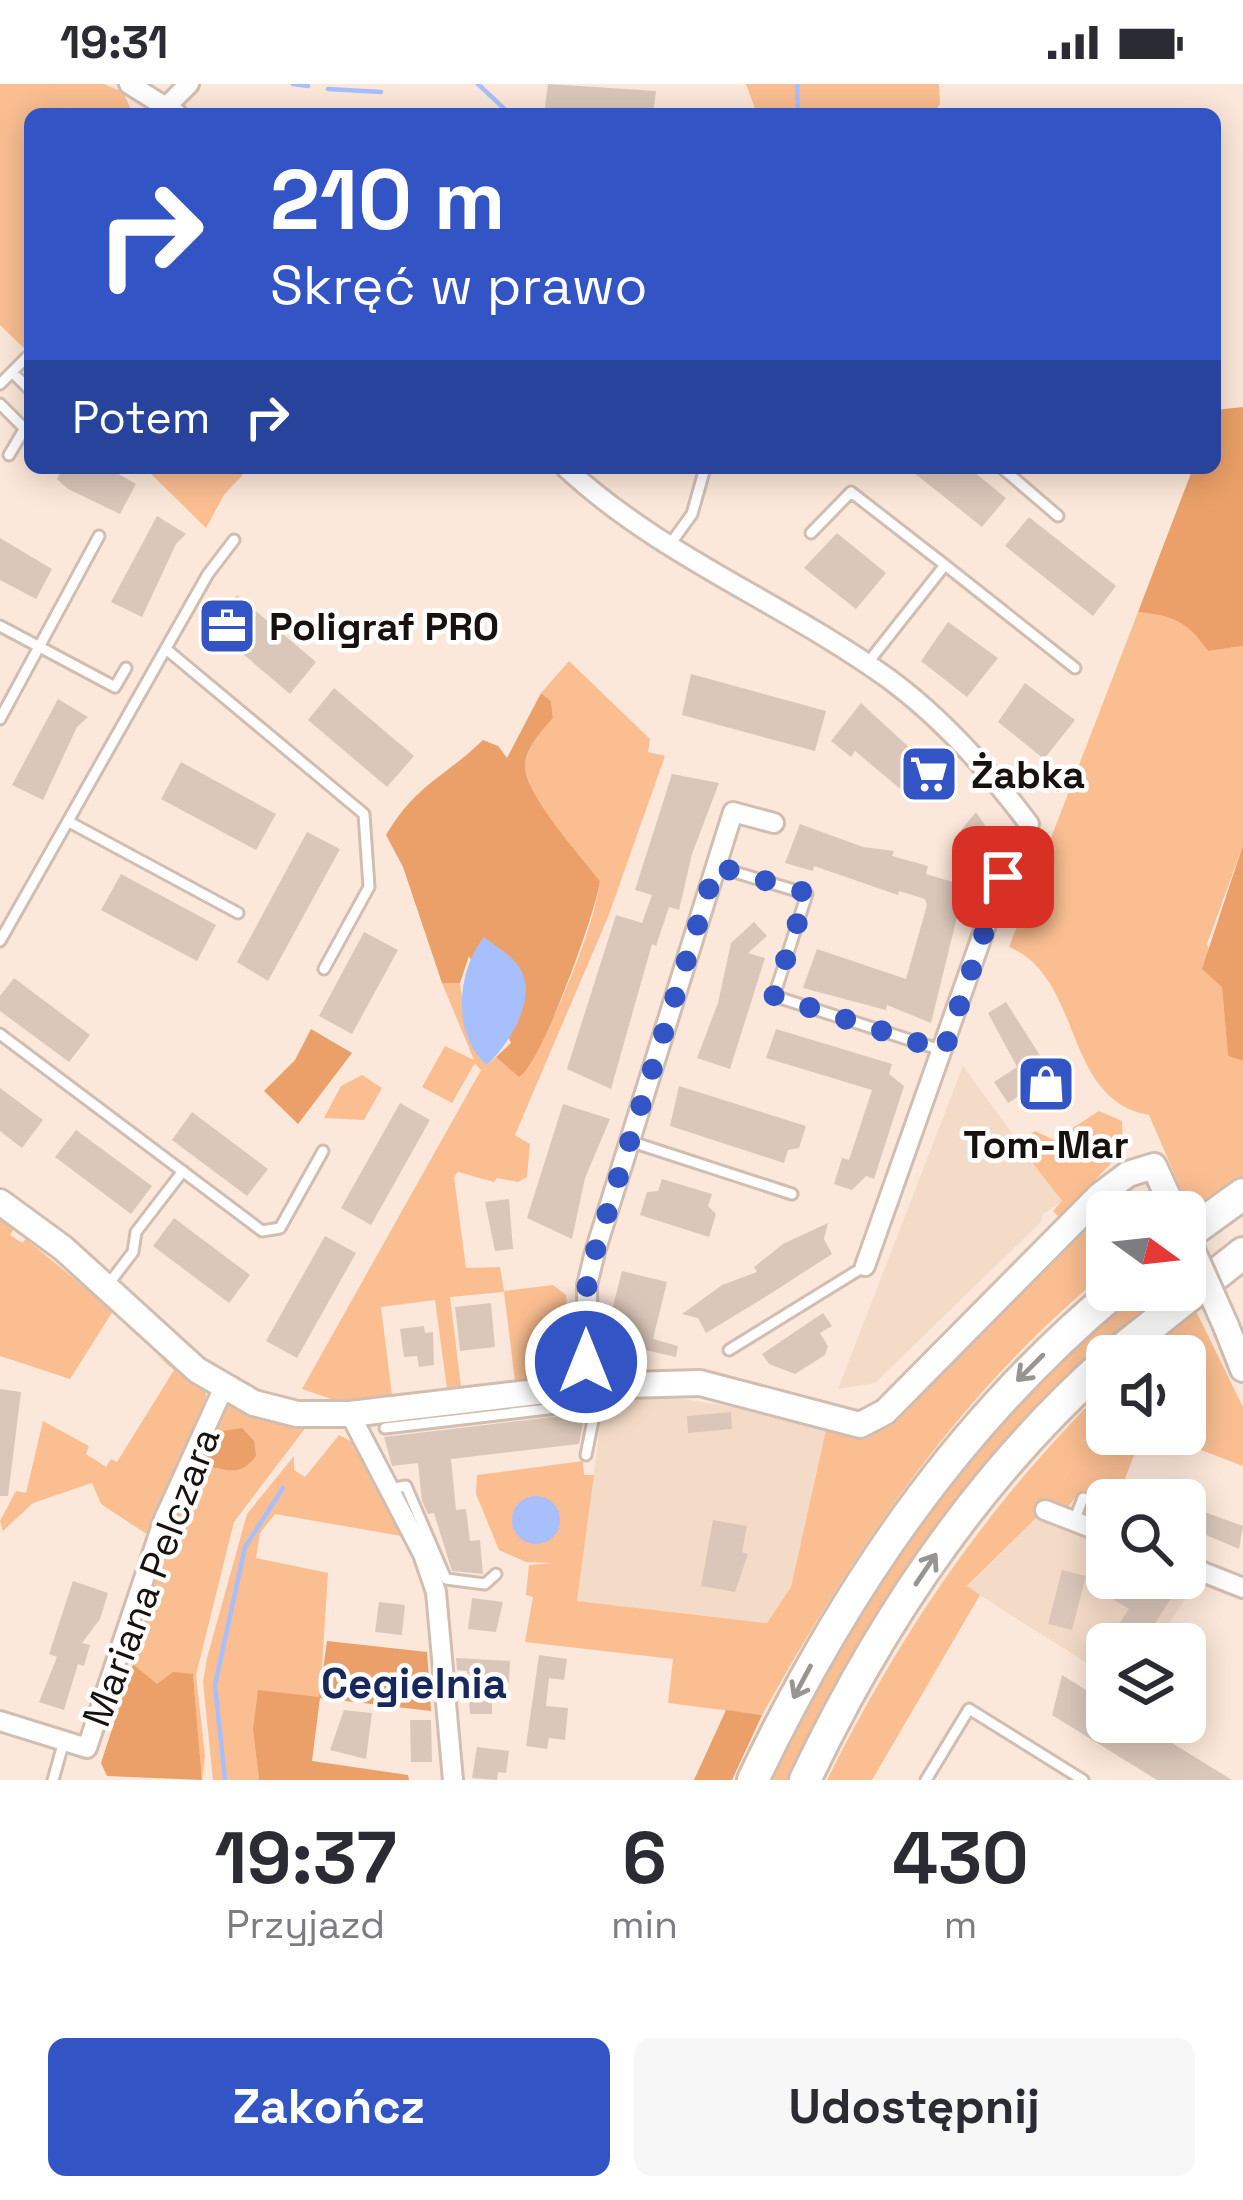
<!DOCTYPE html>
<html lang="pl">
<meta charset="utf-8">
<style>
body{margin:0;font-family:"Space Grotesk",sans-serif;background:#f7f7f7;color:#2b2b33;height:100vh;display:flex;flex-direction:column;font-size:45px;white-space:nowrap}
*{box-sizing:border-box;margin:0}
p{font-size:39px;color:#7c7c81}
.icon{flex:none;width:66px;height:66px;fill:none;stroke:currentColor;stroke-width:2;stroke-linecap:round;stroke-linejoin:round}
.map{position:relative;height:1696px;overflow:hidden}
.sheet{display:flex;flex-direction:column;background:#fff;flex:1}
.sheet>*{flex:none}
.top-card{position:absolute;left:24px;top:24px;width:1197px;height:366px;border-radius:18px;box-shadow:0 6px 30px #0003;background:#3254c4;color:#fff;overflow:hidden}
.needle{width:78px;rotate:105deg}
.buttons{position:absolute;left:1086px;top:1107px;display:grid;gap:24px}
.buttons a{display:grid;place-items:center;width:120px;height:120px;border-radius:18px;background:#fff;box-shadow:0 6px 30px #0003;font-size:60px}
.pin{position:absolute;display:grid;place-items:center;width:102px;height:102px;color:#fff;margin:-51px;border-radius:24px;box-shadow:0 6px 18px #0006}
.me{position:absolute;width:132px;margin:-66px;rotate:0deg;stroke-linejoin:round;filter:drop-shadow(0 0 9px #0008)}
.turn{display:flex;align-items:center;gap:42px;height:252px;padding:0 48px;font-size:54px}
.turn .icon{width:156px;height:156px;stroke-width:2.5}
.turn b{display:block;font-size:84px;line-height:102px}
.then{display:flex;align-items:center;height:114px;padding:0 48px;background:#0003;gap:24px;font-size:45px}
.eta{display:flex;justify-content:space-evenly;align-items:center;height:204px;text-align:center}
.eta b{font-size:72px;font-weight:600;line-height:84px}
.cta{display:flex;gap:24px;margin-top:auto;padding:24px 48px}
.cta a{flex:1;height:138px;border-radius:18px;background:#3254c4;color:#fff;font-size:48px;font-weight:600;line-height:138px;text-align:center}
.cta a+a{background:#f7f7f7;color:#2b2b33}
.status{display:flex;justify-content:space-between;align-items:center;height:84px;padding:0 60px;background:#fff;direction:ltr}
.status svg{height:33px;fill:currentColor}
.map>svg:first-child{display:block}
</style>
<div class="status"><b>19:31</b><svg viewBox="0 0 49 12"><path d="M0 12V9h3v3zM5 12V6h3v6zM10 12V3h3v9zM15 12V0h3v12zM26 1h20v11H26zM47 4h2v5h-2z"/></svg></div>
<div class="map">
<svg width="1243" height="1696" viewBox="0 0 1243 1696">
<rect width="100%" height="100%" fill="#fce8da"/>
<path fill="#f4dbc8" d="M 963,982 L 1062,1118 L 1043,1130 L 1041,1138 L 875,1299 L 838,1305 Z
M 604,1313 L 683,1315 L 783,1331 L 826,1346 L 791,1503 L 768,1539 L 577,1517 Z
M 1038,1432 L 1107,1461 L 1107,1494 L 1185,1492 L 1197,1497 L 1156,1560 L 1107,1560 L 1107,1592 L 967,1503 Z"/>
<path fill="#fabe91" d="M 0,0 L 104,0 L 123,8 L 133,30 L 30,30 L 30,270 L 0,241 Z
M 746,0 L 939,0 L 940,20 L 933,30 L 757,30 Z
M 145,384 L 249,384 L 224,411 L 206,444 Z
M 1138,528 C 1173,532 1187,537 1208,567 L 1243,562 L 1243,761 L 1207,860 L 1222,902 L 1228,972 L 1243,977 L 1243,1096 L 1192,1131 L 1149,1031 C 1062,1016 1084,894 1009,863 Z
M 569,577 L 650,655 L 648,668 L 665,672 L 608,833 L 515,1051 L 530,1060 L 527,1093 L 518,1098 L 497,1094 L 494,1098 L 458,1088 L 454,1093 L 466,1184 L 500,1183 L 504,1207 L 553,1201 L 566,1211 L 570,1289 L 515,1297 L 504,1208 L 450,1213 L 461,1303 L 447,1305 L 435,1216 L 381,1223 L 392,1311 L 343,1319 L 302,1305 L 481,986 L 475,979 L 452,1019 L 422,1003 L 445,962 L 474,976 L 442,899 L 460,899 L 464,928 L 487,981 L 496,973 L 520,993 C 551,947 592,853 600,797 C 581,772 528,714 525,684 C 524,665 542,647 553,634 L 551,617 L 541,609 Z
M 362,991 L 382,1004 L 364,1036 L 324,1034 L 341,1002 Z
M 1099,1027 L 1122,1037 L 1123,1067 L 1059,1133 L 1053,1127 L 1062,1117 L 1018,1060 L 1035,1047 L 1054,1056 Z
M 1132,1106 L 1151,1114 L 1153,1128 L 1107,1128 L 1107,1188 C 958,1309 855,1465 762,1631 L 668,1619 L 673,1575 L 525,1558 L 533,1513 L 526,1511 L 529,1481 L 553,1479 L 526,1478 L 499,1466 L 476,1410 L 477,1391 L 583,1377 L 584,1391 L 594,1391 L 577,1517 L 767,1539 L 791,1503 L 826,1346 L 872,1350 L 892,1341 L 1105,1119 L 1109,1123 Z
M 0,1136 L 13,1146 L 10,1151 L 22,1159 L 26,1155 L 113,1227 L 70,1295 L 0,1272 Z
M 1131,1206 L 1173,1206 L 1029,1338 L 794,1696 L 765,1696 L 809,1609 L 950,1388 Z
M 1196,1227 L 1243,1323 L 1243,1382 L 1159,1350 L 1185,1350 L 1185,1272 L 1141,1272 Z
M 156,1271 L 206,1307 L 206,1313 L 148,1451 L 101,1420 L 92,1399 L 33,1419 L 3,1447 L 0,1437 L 16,1407 L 26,1409 L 43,1337 L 89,1362 L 86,1370 L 106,1383 L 111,1375 L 117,1378 L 174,1286 Z
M 1107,1302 L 1107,1350 L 1142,1350 L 1117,1416 L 1107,1416 L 1107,1443 L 1090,1430 L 1088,1413 L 1078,1410 L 1067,1424 L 1043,1418 L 1038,1432 L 967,1502 L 980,1511 L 872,1696 L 827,1696 C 904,1543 986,1423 1107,1302 Z
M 224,1319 L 306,1343 L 234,1438 L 196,1591 L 205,1672 L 202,1696 L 193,1591 L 157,1601 L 133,1580 L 174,1428 L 195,1382 L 207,1381 L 215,1351 L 210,1349 Z
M 339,1351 L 354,1359 L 407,1453 L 275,1430 L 260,1449 L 256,1474 L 328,1489 L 320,1613 L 289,1612 L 253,1646 L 259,1696 L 213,1696 L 203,1598 L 207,1574 L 247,1430 L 294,1372 L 294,1386 L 305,1393 Z"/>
<path fill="#eaa068" d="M 1243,323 L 1243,562 L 1208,567 C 1187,537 1173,532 1138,528 L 1193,384 L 1215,384 L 1215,326 Z
M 541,609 L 551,617 L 553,634 C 542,647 524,665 525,684 C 528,714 581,772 600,797 C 596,828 541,981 519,993 L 496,973 L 511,959 L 469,872 L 460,899 L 442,899 L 403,783 L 386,751 C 416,700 444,694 483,656 L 498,662 L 507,674 Z
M 1243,761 L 1243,977 L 1228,972 L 1222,903 L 1202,885 Z
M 311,945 L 352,969 L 298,1040 L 264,1007 L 295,976 Z
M 242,1344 L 254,1357 L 256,1372 C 236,1399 221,1379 195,1382 L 210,1349 Z
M 327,1557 L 427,1568 L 431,1627 L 320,1614 L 312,1677 L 408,1691 L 409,1696 L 259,1696 L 253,1646 L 258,1606 L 319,1613 Z
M 133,1580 L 157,1600 L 173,1588 L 193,1590 L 202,1696 L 107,1692 L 101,1679 Z
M 726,1626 L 762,1631 L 732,1696 L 694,1696 Z"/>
<path fill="#a7c0fd" d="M 484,853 C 494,861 507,868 515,878 C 543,907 510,960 487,981 C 451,951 457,886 484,853 Z
M512 1436a24 24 0 1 1 48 0a24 24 0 1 1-48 0Z"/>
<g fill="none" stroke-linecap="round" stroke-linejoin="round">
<path stroke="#a7c0fd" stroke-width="4.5" d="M 293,0 L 308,2
M 478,0 L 510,30
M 797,0 L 798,30
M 328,5 L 381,8
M 225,1696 L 215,1601 L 245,1463 L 283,1404"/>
</g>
<path fill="#dac7ba" d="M 548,0 L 656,7 L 653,30 L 544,30 Z
M 63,384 L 108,384 L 136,400 L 120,430 L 68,405 L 57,395 Z
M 908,384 L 969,384 L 1006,414 L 982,443 Z
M 157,432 L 186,450 L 176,460 L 142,533 L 111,518 Z
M 1029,433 L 1116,502 L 1093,532 L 1005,462 Z
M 837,449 L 886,489 L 856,525 L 804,484 Z
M 0,454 L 52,485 L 36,515 L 0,496 Z
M 237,511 L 316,578 L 290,610 L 210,542 Z
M 948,538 L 998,574 L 967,613 L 921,577 Z
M 691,590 L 826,627 L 815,667 L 682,631 Z
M 1025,599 L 1075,636 L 1044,675 L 998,638 Z
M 334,604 L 414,672 L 387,703 L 308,636 Z
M 58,615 L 88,633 L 77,643 L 43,716 L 12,701 Z
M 861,619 L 938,690 L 916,718 L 855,667 L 851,673 L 831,657 Z
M 181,678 L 276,730 L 256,766 L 161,715 Z
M 672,690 L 719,699 L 692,770 L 679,826 L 669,823 L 656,862 L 652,860 L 611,1005 L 567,985 L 616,831 L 642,839 L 652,811 L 635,806 Z
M 976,728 L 990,749 L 1007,775 L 953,756 Z
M 800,740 L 863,763 L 894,767 L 892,772 L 928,782 L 926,790 L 973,804 L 966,826 L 959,825 L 931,939 L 887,921 L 886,926 L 803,904 L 817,865 L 906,895 L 927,821 L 925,815 L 899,807 L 898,811 L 814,782 L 813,787 L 785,779 Z
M 307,748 L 340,765 L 268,897 L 237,878 Z
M 121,790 L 216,841 L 197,877 L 101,826 Z
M 754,838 L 767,852 L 748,869 L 765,874 L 730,985 L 697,974 L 718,919 L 731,859 Z
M 364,848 L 398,866 L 352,950 L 319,932 Z
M 14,894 L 90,951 L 69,978 L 0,927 L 0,912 Z
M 1006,918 L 1058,1000 L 1044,1009 L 1037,1000 L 1008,1019 L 994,998 L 1017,983 L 988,929 Z
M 776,945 L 892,980 L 889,990 L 904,1002 L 874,1095 L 866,1092 L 852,1106 L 834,1100 L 842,1074 L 849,1076 L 872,1006 L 766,974 Z
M 679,1002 L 806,1042 L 799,1064 L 788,1066 L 784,1079 L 670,1042 Z
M 0,1004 L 43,1036 L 22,1064 L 0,1047 Z
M 400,1019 L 430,1036 L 371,1141 L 341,1124 Z
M 563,1020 L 610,1035 L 585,1094 L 572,1155 L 527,1134 Z
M 192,1028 L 268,1085 L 247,1112 L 172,1056 Z
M 76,1046 L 152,1102 L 131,1130 L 55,1073 Z
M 662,1095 L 712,1110 L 708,1122 L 716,1130 L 709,1153 L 640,1131 L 647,1108 L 658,1107 Z
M 509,1115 L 513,1165 L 495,1167 L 485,1118 Z
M 174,1134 L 250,1191 L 229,1219 L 153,1162 Z
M 828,1139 L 824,1155 L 832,1170 L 770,1210 L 706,1249 L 698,1234 L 682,1230 L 722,1201 L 757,1188 L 754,1183 L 783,1160 Z
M 325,1152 L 356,1169 L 297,1274 L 266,1257 Z
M 622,1187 L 667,1198 L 653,1255 L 678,1262 L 676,1273 L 632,1263 L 632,1267 L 617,1269 L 611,1230 Z
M 491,1219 L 495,1263 L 460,1267 L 455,1223 Z
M 823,1229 L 832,1242 L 820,1249 L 828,1262 L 825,1271 L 795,1290 L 769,1280 L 762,1270 Z
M 424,1242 L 425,1249 L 433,1248 L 434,1281 L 419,1283 L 417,1272 L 404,1273 L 400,1245 Z
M 0,1305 L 21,1308 L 8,1412 L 0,1412 Z
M 731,1328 L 732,1345 L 688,1349 L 687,1332 Z
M 585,1329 L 579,1360 L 451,1375 L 456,1426 L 466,1425 L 470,1457 L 480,1456 L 483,1490 L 452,1487 L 434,1429 L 428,1430 L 422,1417 L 418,1379 L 392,1382 L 384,1353 Z
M 1185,1421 L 1243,1442 L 1239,1465 L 1185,1442 Z
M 713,1436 L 747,1442 L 742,1468 L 748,1470 L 735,1508 L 701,1502 Z
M 1062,1486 L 1086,1492 L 1072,1546 L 1048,1540 Z
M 1114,1494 L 1137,1494 L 1171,1514 L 1142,1560 L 1106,1560 L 1129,1525 L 1105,1510 Z
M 73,1497 L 108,1509 L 100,1535 L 82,1559 L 90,1561 L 84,1582 L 78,1580 L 64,1626 L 39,1618 L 57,1573 L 49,1570 Z
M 472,1514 L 503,1518 L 496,1548 L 468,1545 Z
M 379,1518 L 405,1521 L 402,1551 L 375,1548 Z
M 539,1571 L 567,1575 L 564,1596 L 549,1594 L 546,1622 L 568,1624 L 565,1656 L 549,1654 L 547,1665 L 526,1662 Z
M 456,1574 L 510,1577 L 509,1599 L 492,1597 L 492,1630 L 470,1630 L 467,1587 L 457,1586 Z
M 1062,1591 L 1107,1619 L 1107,1638 L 1138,1638 L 1232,1696 L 1157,1696 L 1052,1631 Z
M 344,1626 L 372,1629 L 366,1675 L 330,1666 Z
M 410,1636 L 431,1636 L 432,1678 L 411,1678 Z
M 477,1663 L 509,1667 L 506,1689 L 498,1688 L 497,1696 L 472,1694 Z"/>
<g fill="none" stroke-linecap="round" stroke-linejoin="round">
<defs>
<path id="service" d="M 12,288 L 30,306
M 0,300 L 27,273
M 0,320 L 30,350
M 9,371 L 25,344
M 1002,384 L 1058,432
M 811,449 L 851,408 L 945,481
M 671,459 L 692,430 L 705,384
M 0,542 L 115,603 L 126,584
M 166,565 L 364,730 L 369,803 L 324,885
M 866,581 L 945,481 L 1075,584
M 0,635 L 99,452
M 71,739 L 238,829
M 718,783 L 807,810 L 774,912 L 944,967
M 0,857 L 208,490 L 234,456
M 0,950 L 262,1147 L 280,1144 L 323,1067
M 629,1057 L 792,1110
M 107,1202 L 133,1168 L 136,1148 L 183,1087
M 729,1266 L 865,1182
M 385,1344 L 582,1321
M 586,1371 L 599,1307
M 389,1405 L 406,1402 L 446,1495 L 485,1500 L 496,1490
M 1074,1437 L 1083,1414
M 53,1696 L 64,1657
M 926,1696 L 969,1625 L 1083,1696"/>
<path id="minor" d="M 129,0 L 177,30
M 168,21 L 189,0
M 566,384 C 662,473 784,519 889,595 C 942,634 990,688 1029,740
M 865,1182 L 1003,793
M 588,1302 L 587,1201 L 595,1168 L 733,728 L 774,739
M 350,1330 L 423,1470 L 436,1508 L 453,1696
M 1045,1426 L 1107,1450
M 1185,1481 L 1243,1504
M 0,1637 L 87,1664 L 164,1435 L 223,1305"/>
<path id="tertiary" d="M 0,1118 L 63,1164 L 197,1286 L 254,1319 L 297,1330 L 350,1330 L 588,1302 L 700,1299 L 860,1341 L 885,1328 L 1100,1111 L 1128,1090 L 1154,1082 L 1175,1128
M 1226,1242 L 1243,1285"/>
<path id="primary" d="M 1185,1152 L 1243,1110
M 1113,1272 L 1243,1169
M 753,1696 C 843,1508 955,1341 1117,1206
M 805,1696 C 879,1540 978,1392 1107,1277"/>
</defs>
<use href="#service" stroke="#d1beb0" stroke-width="15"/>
<use href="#minor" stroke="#d1beb0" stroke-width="24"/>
<use href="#tertiary" stroke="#d1beb0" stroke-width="30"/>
<use href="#primary" stroke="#d1beb0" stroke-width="36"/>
<use href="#service" stroke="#fff" stroke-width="9"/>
<use href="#minor" stroke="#fff" stroke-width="18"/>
<use href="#tertiary" stroke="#fff" stroke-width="24"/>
<use href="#primary" stroke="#fff" stroke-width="30"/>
<defs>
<path id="tertiary-bridge" d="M 1185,1150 L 1226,1242"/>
</defs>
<use href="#tertiary-bridge" stroke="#d1beb0" stroke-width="30" stroke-linecap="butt"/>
<use href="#tertiary-bridge" stroke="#fff" stroke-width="24"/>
</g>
<defs><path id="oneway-shaft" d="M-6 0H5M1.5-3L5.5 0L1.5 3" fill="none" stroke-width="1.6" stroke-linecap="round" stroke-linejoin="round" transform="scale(3)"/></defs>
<g stroke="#979492">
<use href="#oneway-shaft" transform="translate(1030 1284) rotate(135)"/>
<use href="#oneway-shaft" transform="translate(926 1485) rotate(-56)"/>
<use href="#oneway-shaft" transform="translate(802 1598) rotate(118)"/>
</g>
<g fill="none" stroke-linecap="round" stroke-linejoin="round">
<path stroke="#3254c4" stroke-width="21" stroke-dasharray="0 37.8" d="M 586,1278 L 587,1201 L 595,1168 L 716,782 L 807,809 L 774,912 L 944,967 L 1003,793"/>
</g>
<defs>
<symbol id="office-square" viewBox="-11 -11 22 22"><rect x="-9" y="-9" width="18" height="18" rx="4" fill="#3254c4" stroke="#fff"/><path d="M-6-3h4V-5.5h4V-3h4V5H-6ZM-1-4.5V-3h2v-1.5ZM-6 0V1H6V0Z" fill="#fff"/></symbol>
<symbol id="supermarket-square" viewBox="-11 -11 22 22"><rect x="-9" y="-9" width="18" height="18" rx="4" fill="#3254c4" stroke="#fff"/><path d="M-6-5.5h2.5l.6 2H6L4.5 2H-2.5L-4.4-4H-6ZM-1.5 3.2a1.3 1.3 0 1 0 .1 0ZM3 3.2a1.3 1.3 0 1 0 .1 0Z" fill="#fff"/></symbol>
<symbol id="shop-square" viewBox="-11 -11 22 22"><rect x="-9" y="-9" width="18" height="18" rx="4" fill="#3254c4" stroke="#fff"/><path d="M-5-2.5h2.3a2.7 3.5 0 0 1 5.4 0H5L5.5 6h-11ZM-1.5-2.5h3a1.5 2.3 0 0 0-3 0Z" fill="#fff"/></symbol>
</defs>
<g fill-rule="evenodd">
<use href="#office-square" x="194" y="509" width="66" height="66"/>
<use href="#supermarket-square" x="896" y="657" width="66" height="66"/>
<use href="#shop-square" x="1013" y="967" width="66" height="66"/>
</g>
<g text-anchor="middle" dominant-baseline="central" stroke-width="9" stroke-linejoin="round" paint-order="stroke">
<g font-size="39" font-weight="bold" fill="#18110d" stroke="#fff" text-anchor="start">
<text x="269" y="542">Poligraf PRO</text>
<text x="971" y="690">Żabka</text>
<text x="1046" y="1060" text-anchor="middle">Tom-Mar</text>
</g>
<g font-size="39" fill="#18110d" stroke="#fff">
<text transform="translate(151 1493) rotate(-69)">Mariana Pelczara</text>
</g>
<g font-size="42" font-weight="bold" fill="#17285e" stroke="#fff">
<text x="414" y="1599">Cegielnia</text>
</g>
</g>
</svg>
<div class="buttons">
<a><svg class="needle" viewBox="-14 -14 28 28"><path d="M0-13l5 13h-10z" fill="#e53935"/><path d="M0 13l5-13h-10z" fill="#7c7c81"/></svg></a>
<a><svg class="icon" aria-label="sound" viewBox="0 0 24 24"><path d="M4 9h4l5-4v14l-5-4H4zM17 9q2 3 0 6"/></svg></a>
<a><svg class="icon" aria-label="search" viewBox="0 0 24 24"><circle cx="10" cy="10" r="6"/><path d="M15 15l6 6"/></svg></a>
<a><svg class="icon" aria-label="layers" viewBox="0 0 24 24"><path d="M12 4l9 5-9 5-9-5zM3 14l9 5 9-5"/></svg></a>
</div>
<div class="pin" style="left:1003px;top:793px;background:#d93025"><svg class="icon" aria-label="arrive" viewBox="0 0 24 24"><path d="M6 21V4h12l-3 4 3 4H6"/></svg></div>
<svg class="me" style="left:586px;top:1278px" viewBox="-20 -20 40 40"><circle r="17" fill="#3254c4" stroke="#fff" stroke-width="3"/><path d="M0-11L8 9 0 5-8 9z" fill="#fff"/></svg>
<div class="top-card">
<div class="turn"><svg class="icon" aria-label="right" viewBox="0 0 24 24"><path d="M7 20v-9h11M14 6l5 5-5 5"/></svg><div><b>210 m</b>Skręć w prawo</div></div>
<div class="then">Potem<svg class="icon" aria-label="right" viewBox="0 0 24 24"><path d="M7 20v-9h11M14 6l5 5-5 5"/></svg></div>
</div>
</div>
<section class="sheet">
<div class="eta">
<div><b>19:37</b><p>Przyjazd</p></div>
<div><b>6</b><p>min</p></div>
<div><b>430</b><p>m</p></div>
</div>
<div class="cta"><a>Zakończ</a><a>Udostępnij</a></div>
</section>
